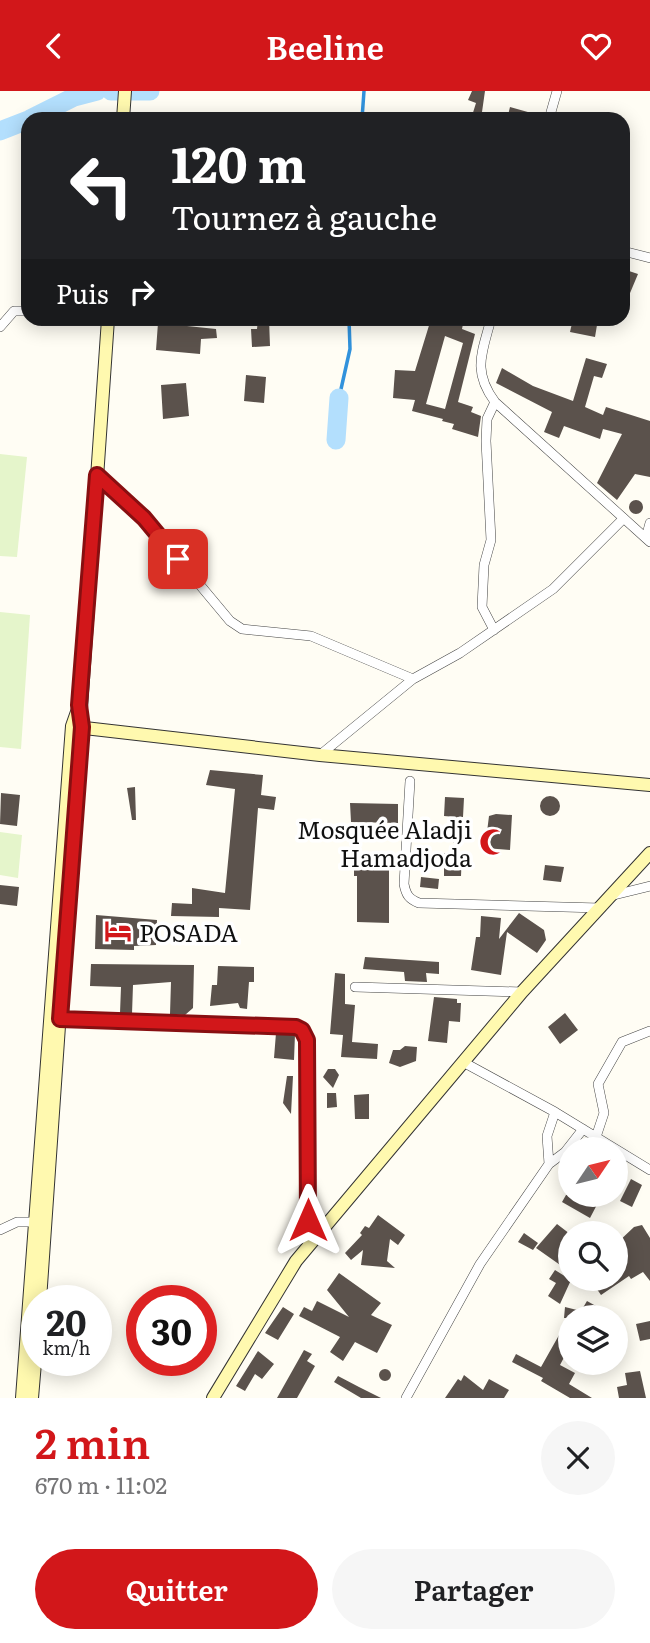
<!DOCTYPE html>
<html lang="fr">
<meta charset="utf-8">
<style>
body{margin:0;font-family:Literata,serif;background:#f6f6f6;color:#202124;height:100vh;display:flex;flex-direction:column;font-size:26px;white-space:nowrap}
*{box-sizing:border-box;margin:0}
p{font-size:23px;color:#757577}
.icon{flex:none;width:38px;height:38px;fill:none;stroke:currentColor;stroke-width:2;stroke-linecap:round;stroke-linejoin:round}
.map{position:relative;height:1307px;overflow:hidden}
.side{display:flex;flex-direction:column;background:#fff;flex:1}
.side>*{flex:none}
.banner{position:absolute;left:21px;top:21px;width:609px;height:214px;border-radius:21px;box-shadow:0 4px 18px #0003;background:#202124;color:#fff;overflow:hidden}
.needle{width:46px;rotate:55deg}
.controls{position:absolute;left:558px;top:1046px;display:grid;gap:14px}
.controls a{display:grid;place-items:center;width:70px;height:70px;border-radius:50%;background:#fff;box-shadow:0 4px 18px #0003;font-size:35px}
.speed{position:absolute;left:21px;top:1194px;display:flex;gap:14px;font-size:35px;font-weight:700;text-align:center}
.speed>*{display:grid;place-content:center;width:91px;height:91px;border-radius:50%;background:#fff;box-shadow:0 4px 18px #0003;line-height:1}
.speed small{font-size:18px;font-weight:400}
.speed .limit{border:10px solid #d22;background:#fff;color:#111}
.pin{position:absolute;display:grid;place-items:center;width:60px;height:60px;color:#fff;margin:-30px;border-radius:14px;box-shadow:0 4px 10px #0006}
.me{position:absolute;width:77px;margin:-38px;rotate:0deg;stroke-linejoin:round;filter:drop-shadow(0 0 5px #0008)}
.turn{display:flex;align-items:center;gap:24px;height:147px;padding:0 35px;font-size:32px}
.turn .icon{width:91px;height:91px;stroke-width:2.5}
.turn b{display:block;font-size:49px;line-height:60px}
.then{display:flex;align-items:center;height:66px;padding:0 35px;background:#0003;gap:14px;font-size:26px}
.round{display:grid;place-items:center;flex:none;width:74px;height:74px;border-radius:37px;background:#f6f6f6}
.summary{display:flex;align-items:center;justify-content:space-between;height:119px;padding:0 35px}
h1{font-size:42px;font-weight:600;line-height:52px;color:#d2171a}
.button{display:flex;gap:14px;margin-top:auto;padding:14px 35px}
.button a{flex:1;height:80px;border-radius:42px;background:#d2171a;color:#fff;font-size:28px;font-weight:600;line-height:80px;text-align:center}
.button a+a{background:#f6f6f6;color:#202124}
header{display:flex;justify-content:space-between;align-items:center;height:91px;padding:0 35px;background:#d2171a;color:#fff;font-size:32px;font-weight:600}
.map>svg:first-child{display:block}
</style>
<header><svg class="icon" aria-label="back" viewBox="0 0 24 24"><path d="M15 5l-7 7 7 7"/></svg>Beeline<svg class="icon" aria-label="heart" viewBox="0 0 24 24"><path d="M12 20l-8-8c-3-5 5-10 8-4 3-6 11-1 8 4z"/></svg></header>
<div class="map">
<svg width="650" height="1307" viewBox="0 0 650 1307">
<rect width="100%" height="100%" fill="#fffdf4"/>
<path fill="#e5f5cb" d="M 0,363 L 27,366 L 17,466 L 0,465 Z
M 0,521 L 30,524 L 21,658 L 0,656 Z
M 0,741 L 22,744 L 18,787 L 0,784 Z"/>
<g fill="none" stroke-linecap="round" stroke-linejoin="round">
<path stroke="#3192dc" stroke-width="3.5" d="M 362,28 L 364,0
M 339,307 L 350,258 L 349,228"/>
<path stroke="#b3dffd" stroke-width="19" d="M 111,0 L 150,0
M 30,28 L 74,6 L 97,0
M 0,40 L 28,29
M 336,349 L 339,307"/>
</g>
<path fill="#5b524c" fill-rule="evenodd" d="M 472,0 L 485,0 L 481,28 L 471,28 L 476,12 L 468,9 Z
M 510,16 L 542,25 L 542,28 L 507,28 Z
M 623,178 L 638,183 L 625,214 L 623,214 Z
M 258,228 L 269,228 L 270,255 L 252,256 L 251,238 L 257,238 Z
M 431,228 L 446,228 L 463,233 L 462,238 L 475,243 L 458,311 L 473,316 L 471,321 L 481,325 L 478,346 L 452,338 L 454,333 L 442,330 L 443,328 L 412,320 L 415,309 L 393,307 L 395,279 L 415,280 ZM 445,245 L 463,252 L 445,318 L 426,313 Z
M 573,228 L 598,228 L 595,246 L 570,241 Z
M 158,232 L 216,238 L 217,247 L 201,248 L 200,263 L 156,259 Z
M 586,267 L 607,273 L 602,287 L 594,285 L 585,316 L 603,324 L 606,316 L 650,330 L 650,386 L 635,383 L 617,409 L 597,392 L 622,343 L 603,338 L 600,348 L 564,335 L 559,347 L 544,341 L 552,321 L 496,292 L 502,277 L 533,295 L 573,310 Z
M 246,284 L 266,286 L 264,312 L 244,310 Z
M 186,292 L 189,325 L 163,328 L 161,294 Z
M629 416a7 7 0 1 1 14 0a7 7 0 1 1-14 0Z
M 210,679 L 263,684 L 261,704 L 276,706 L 274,719 L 258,717 L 250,819 L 219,817 L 219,826 L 171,825 L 172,812 L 192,813 L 192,797 L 225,802 L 235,698 L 206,694 Z
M 135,696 L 136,729 L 132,729 L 127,697 Z
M 1,702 L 20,704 L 17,735 L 0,733 Z
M540 715a10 10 0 1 1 20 0a10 10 0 1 1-20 0Z
M 445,706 L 464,707 L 463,726 L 457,726 L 462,744 L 454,752 L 447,743 L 456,726 L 444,725 Z
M 350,712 L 398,713 L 398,732 L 351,731 Z
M 496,723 L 512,724 L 510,759 L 485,757 L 489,725 Z
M 444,762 L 462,762 L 461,785 L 444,785 Z
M 545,774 L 564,776 L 561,791 L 543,789 Z
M 354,775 L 389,775 L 389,832 L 357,831 L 357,785 L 354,785 Z
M 421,786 L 439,788 L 438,798 L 420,796 Z
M 0,794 L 19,796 L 17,815 L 0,813 Z
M 519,822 L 544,839 L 546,849 L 537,862 L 507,841 L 501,884 L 471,879 L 476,846 L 480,846 L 481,825 L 501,827 L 499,848 Z
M 96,824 L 157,829 L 156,854 L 134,855 L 134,859 L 95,858 Z
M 365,866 L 439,871 L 439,883 L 426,882 L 427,891 L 405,890 L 404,881 L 363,878 Z
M 91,873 L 194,874 L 193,917 L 185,924 L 170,923 L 171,891 L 133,894 L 132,923 L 120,922 L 121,896 L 90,895 Z
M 218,875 L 254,876 L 254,891 L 249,891 L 247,918 L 240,917 L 238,912 L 210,915 L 212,894 L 217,894 Z
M 335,882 L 345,883 L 345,913 L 355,914 L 352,951 L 378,953 L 377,968 L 341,966 L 343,944 L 330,943 Z
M 434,906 L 457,908 L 457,912 L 461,912 L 460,931 L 449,930 L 447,952 L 428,950 Z
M 565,922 L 578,939 L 560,953 L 548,936 Z
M 276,942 L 295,943 L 294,969 L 274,967 Z
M 405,955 L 417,956 L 416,970 L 400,976 L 389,972 L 393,959 L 400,959 Z
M 328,978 L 335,978 L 339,984 L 333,997 L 323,986 Z
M 287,985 L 293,985 L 291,1023 L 283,1012 Z
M 327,1002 L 336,1002 L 337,1016 L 327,1017 Z
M 369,1003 L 369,1028 L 355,1028 L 354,1004 Z
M 631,1088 L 642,1094 L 632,1116 L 620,1110 Z
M 566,1104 L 602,1104 L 590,1127 L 562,1111 Z
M 378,1124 L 405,1144 L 398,1154 L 390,1148 L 387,1170 L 395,1177 L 361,1174 L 363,1159 L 351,1169 L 345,1162 L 362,1144 L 360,1142 L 365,1135 L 369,1137 Z
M 557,1133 L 570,1143 L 565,1158 L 570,1165 L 563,1176 L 536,1157 Z
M 642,1134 L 650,1147 L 650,1190 L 643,1181 L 631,1188 L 629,1185 L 601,1204 L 590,1188 L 616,1188 L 616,1153 L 634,1136 Z
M 524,1142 L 538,1152 L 533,1159 L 518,1151 Z
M 555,1179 L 571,1189 L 560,1213 L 548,1205 L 556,1192 L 549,1188 Z
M 339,1182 L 381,1212 L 371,1224 L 392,1234 L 377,1262 L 355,1251 L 343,1270 L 330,1261 L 340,1246 L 299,1225 L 304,1216 L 312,1220 L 317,1210 L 349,1226 L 327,1199 Z
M 587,1210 L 603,1219 L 599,1227 L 564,1227 L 565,1216 L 581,1220 Z
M 283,1216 L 294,1223 L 278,1249 L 265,1242 Z
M 650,1230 L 650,1248 L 640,1250 L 636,1233 Z
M 563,1237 L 570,1241 L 570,1255 L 560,1274 L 575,1282 L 569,1293 L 592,1307 L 570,1307 L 541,1290 L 543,1287 L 512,1271 L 516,1263 L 541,1276 Z
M 304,1259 L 312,1263 L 307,1270 L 315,1275 L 297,1307 L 277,1307 Z
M 258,1260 L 274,1273 L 262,1288 L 255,1283 L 245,1300 L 236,1295 Z
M379 1284a6 6 0 1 1 12 0a6 6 0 1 1-12 0Z
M 640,1280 L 646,1307 L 619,1307 L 617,1296 L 627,1294 L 625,1282 Z
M 464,1284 L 483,1299 L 489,1288 L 509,1299 L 504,1307 L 445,1307 L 458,1288 L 461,1290 Z
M 338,1285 L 359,1296 L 381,1307 L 361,1307 L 334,1291 Z"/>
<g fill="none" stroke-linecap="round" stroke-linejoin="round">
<defs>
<path id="street" d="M 549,28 L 557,0
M 623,160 L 650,167
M 491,228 C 482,262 472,280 495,311 L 650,451
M 0,236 L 14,220 L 28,220
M 97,384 L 144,427 L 230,530 L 242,538 L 311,545 L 413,588
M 646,447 L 650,432
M 494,539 L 482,516 L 484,474 L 491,449 L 486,350 L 487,328 L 495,311
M 320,664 L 413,588 L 460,562 L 553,498 L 623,428
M 410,690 L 404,793 C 406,804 409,808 419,812 L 600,817
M 614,804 L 650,795
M 355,896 L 522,901
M 57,928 L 297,936 L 302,939 L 307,949 L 308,1155
M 463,971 L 555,1021 L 650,1079
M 596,1046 L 604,1022 L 598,993 L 622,951 L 650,940
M 549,1073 L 547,1045 L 555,1021
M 0,1139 L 17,1131 L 38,1131
M 406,1307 L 480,1173 L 549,1073 L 565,1061 L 583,1038"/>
<path id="secondary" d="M 123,28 L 125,0
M 76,636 L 320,664 L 650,694
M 40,1209 L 108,228
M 22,1307 L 72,635 L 78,618
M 32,1307 L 37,1248
M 213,1307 L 296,1170 L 522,901 L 650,762"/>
</defs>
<use href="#street" stroke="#444" stroke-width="10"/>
<use href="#secondary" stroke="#333" stroke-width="14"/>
<use href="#street" stroke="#fff" stroke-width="9"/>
<use href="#secondary" stroke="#fff9af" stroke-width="12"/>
</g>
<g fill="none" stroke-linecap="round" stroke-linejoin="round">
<defs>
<path id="route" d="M 178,468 L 144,427 L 97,384 L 79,614 L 82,636 L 60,928 L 296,936 L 302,939 L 307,949 L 308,1129"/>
</defs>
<use href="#route" stroke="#880f11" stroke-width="18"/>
<use href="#route" stroke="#d2171a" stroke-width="12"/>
</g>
<defs>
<symbol id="mosque-bare" viewBox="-9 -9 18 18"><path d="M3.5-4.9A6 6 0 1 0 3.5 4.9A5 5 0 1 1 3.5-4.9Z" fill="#d2171a" stroke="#fff" stroke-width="2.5" paint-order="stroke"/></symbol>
<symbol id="hotel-bare" viewBox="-9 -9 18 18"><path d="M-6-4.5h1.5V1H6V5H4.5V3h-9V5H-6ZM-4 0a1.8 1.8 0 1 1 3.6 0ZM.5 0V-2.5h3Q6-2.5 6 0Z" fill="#d2171a" stroke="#fff" stroke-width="2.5" paint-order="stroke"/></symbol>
</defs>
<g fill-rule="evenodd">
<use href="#mosque-bare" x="474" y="732" width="38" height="38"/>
<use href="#hotel-bare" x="99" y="821" width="38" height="38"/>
</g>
<g text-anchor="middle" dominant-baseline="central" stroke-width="7" stroke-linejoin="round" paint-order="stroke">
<g font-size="24" fill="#111" stroke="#fff" text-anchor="end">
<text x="472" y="737">Mosquée Aladji<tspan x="472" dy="28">Hamadjoda</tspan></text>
<text x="139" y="840" text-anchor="start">POSADA</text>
</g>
</g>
</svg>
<div class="controls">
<a><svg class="needle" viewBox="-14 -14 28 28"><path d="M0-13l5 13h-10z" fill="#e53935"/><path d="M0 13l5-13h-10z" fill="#757577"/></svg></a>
<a><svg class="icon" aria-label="search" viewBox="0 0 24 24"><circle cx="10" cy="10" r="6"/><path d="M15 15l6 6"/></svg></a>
<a><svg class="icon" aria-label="layers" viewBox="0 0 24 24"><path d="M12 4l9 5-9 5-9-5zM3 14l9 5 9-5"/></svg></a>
</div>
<div class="speed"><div>20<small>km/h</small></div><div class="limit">30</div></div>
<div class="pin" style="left:178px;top:468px;background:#d93025"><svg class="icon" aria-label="arrive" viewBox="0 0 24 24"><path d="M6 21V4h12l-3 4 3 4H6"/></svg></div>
<svg class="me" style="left:308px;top:1129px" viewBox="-20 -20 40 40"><path d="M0-17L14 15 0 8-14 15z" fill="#d2171a" stroke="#fff" stroke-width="4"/></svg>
<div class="banner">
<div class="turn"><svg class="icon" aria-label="left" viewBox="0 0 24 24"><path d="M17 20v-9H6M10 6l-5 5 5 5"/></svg><div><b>120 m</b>Tournez à gauche</div></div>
<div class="then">Puis<svg class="icon" aria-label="right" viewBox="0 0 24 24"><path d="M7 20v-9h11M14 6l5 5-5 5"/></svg></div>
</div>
</div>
<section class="side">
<div class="summary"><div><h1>2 min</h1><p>670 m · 11:02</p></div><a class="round"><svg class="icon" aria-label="close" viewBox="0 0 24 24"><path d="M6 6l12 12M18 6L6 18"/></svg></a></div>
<div class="button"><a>Quitter</a><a>Partager</a></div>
</section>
